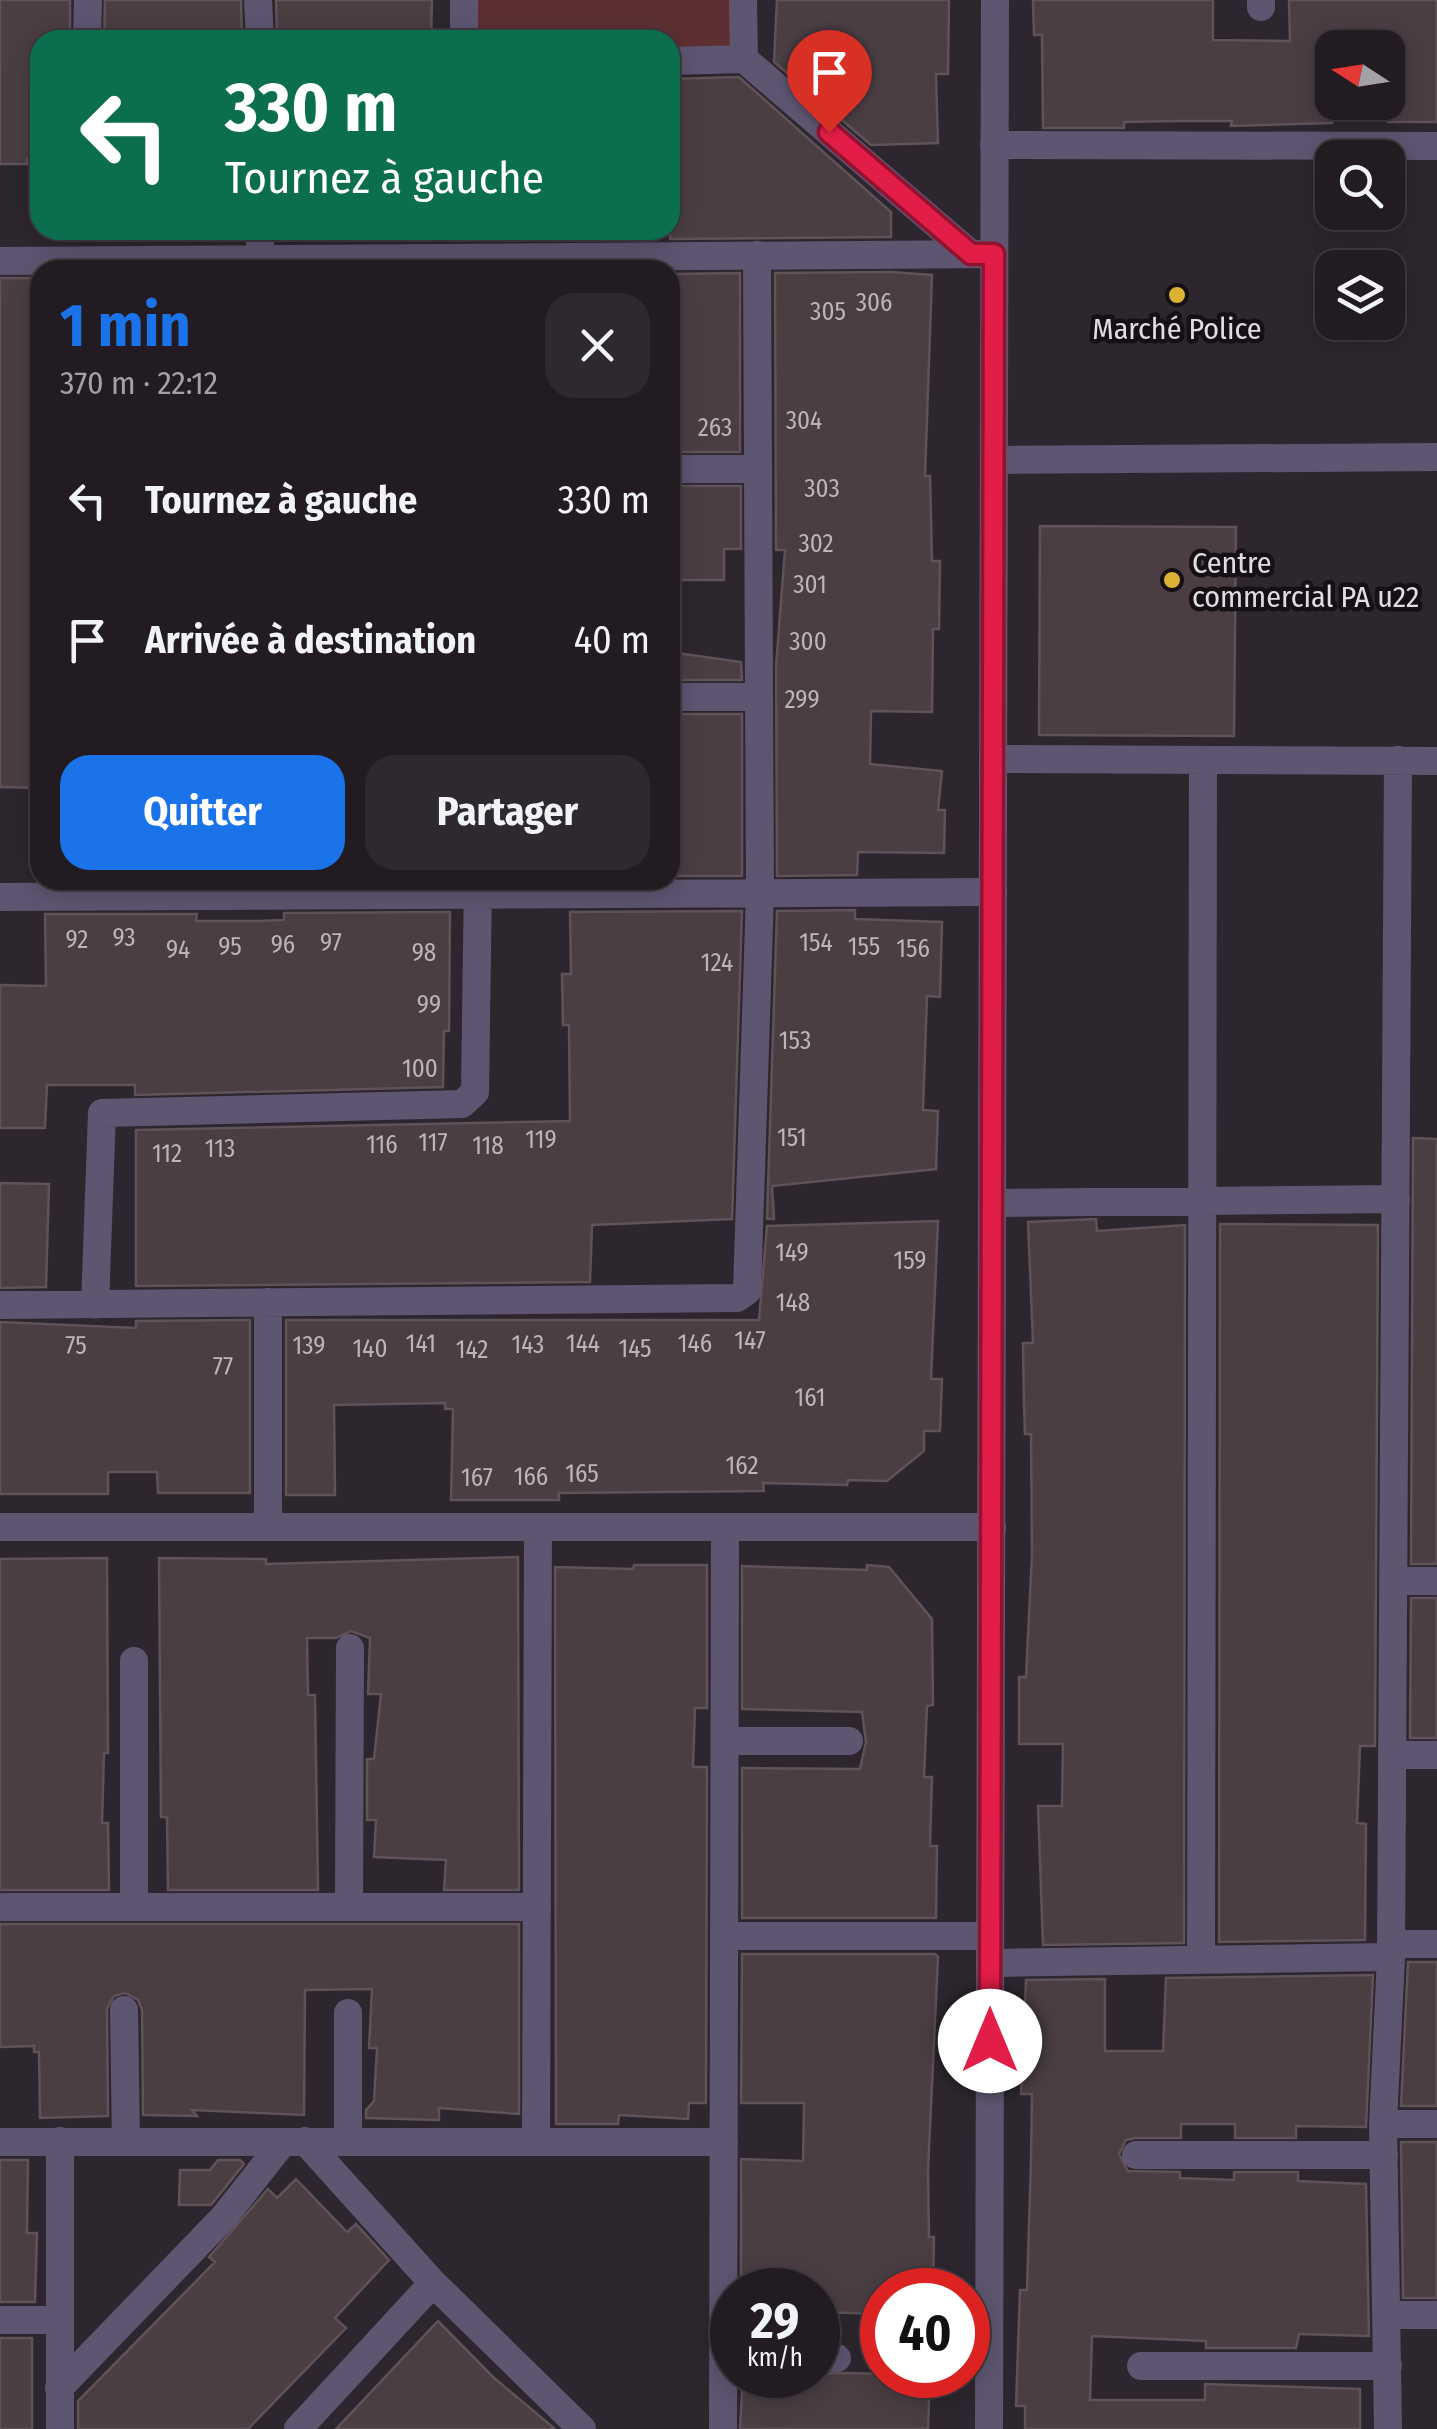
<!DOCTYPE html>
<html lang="fr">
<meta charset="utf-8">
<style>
body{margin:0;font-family:"Fira Sans Condensed",sans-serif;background:#2e292f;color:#f1f3f6;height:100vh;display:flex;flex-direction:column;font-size:38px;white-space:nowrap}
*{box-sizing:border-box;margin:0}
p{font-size:32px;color:#a2a1a5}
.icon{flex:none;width:55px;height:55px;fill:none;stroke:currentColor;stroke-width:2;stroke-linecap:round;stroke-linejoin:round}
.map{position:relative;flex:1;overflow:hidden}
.side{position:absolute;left:30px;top:260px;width:650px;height:630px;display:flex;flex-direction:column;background:#221c22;border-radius:30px;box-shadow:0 5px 25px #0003,0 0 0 2px #3f3a40}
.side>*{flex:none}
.guide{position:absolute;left:30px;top:30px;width:650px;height:210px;border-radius:30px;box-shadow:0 5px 25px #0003,0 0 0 2px #3f3a40;background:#0b6e4f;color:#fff;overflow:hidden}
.needle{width:65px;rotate:282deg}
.tools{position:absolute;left:1315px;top:30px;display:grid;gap:20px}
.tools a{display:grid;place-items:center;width:90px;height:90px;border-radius:20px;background:#221c22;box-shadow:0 5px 25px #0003,0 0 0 2px #3f3a40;font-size:50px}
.speed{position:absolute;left:710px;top:2268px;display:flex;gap:20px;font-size:50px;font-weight:700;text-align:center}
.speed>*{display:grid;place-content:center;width:130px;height:130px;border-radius:50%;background:#221c22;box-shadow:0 5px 25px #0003,0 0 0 2px #3f3a40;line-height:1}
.speed small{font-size:25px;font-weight:400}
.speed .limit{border:15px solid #d22;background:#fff;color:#111}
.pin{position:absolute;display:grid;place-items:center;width:85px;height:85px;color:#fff;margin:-102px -42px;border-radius:50% 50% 50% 0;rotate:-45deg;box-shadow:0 0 10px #0007}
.pin .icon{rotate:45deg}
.me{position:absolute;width:110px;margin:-55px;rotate:0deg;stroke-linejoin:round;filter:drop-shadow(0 0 8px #0008)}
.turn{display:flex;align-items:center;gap:35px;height:210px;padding:0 30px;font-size:45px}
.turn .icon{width:130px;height:130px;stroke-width:2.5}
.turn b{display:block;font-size:70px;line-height:85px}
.round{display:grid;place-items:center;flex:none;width:105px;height:105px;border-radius:30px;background:#2e292f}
.summary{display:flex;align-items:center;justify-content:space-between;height:170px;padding:0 30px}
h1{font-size:60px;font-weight:700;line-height:75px;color:#1a73e8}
.primary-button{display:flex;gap:20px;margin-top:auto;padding:20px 30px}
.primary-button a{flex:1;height:115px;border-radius:30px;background:#1a73e8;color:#fff;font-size:40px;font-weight:700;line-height:115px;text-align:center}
.primary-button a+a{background:#2e292f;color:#f1f3f6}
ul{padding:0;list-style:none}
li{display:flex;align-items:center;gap:30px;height:140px;padding:0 30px}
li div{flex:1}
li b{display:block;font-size:38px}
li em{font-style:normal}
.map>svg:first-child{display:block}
</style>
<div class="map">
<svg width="1437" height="2429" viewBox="0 0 1437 2429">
<rect width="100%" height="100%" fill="#2d262e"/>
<path fill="#5d2f33" d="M 466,0 L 735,0 L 736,50 L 670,50 L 670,40 L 466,40 Z"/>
<path fill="#4a3e43" stroke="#5f5258" stroke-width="2.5" d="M 0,0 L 70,0 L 70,40 L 40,40 L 40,159 L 27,159 L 27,164 L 0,164 Z
M 105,0 L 241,0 L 242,40 L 104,40 Z
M 276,0 L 432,0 L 431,40 L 277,40 Z
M 777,0 L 949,0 L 948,74 L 936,74 L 938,143 L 871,145 L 774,62 Z
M 1033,0 L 1213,0 L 1213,40 L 1290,41 L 1289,0 L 1437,0 L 1437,122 L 1388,122 L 1388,48 L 1332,48 L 1332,123 L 1231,126 L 1232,121 L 1178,121 L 1124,122 L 1124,128 L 1043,128 L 1042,35 L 1034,35 Z
M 739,77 L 891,212 L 891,237 L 670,239 L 670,79 Z
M 891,272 L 932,275 L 925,476 L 930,476 L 932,561 L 940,561 L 939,629 L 933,629 L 932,712 L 871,711 L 870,764 L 942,771 L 938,810 L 945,810 L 944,853 L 858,852 L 857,875 L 777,876 L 776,667 L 785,550 L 776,550 L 775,273 Z
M 740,273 L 740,452 L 670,452 L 670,274 Z
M 0,278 L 40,278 L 40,788 L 0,787 Z
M 670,486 L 741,486 L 741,549 L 724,549 L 724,580 L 670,580 Z
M 1040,526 L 1236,527 L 1234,736 L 1039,735 Z
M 670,652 L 741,662 L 742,680 L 670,680 Z
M 670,714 L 742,714 L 742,876 L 670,876 Z
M 855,910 L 855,919 L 942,922 L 940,997 L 927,996 L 923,1110 L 938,1111 L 936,1169 L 772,1186 L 774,1219 L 767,1219 L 777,911 Z
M 742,911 L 732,1219 L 592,1225 L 590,1282 L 136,1286 L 136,1130 L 570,1121 L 569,1025 L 563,1025 L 562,974 L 571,974 L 570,912 Z
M 450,912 L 449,1031 L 444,1031 L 443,1087 L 135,1095 L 135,1085 L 47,1085 L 45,1128 L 0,1128 L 0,985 L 46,986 L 45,914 L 197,914 L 196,921 L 259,921 L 284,920 L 284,913 Z
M 1413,1138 L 1437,1139 L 1437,1564 L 1411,1564 Z
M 0,1183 L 49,1184 L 46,1287 L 0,1288 Z
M 1096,1219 L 1097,1231 L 1185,1225 L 1184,1943 L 1043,1945 L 1038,1806 L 1062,1806 L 1063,1744 L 1019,1744 L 1019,1677 L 1026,1677 L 1032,1554 L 1031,1434 L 1025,1434 L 1024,1406 L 1023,1343 L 1033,1343 L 1028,1222 Z
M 938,1221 L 931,1379 L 942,1379 L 940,1431 L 924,1431 L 924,1451 L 887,1481 L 848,1480 L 847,1485 L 763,1483 L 764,1491 L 559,1493 L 559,1500 L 451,1500 L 453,1409 L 445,1409 L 445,1403 L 334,1405 L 335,1495 L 286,1495 L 286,1320 L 759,1320 L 767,1226 Z
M 1220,1224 L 1378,1225 L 1375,1746 L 1360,1746 L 1357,1823 L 1366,1824 L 1365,1940 L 1219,1942 Z
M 250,1320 L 250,1493 L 158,1493 L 157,1472 L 108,1472 L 108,1494 L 0,1494 L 0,1322 L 136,1328 L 136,1321 Z
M 518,1557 L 519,1890 L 444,1890 L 446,1860 L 374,1857 L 376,1820 L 367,1820 L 367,1759 L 374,1759 L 381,1694 L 368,1694 L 370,1638 L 351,1631 L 336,1638 L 307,1638 L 308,1695 L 315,1695 L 318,1890 L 168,1890 L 167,1817 L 161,1817 L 159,1558 L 266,1559 L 266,1564 Z
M 107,1558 L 108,1753 L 104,1753 L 102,1823 L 108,1823 L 109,1890 L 0,1890 L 0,1559 Z
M 634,1565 L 707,1565 L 707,1708 L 695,1708 L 693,1767 L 707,1767 L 706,2103 L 689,2103 L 688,2119 L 619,2115 L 618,2124 L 556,2124 L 555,1567 L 633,1569 Z
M 867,1565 L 889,1567 L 932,1619 L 933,1705 L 927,1706 L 924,1777 L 932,1777 L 930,1846 L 937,1846 L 936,1918 L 742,1918 L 742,1768 L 860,1769 L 866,1742 L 862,1712 L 742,1709 L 742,1566 L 867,1570 Z
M 1411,1598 L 1437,1598 L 1437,1738 L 1410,1738 Z
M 0,1924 L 519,1924 L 519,2114 L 439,2108 L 439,2120 L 366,2118 L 366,2110 L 374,2101 L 377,2048 L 369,2048 L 372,1989 L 305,1990 L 304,2115 L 192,2110 L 197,2116 L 143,2115 L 142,2010 L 138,2000 L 125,1993 L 114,1996 L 107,2009 L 108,2116 L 40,2118 L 39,2052 L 34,2052 L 34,2046 L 0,2047 Z
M 742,1954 L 935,1954 L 938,1957 L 928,2170 L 929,2237 L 934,2237 L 933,2290 L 882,2290 L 882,2314 L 818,2312 L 818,2290 L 741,2290 L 741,2159 L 803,2161 L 804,2103 L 741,2103 Z
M 1408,1962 L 1437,1962 L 1437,2106 L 1401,2106 Z
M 1373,1975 L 1366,2127 L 1296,2126 L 1296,2138 L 1235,2138 L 1235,2124 L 1181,2124 L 1181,2138 L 1135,2138 L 1126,2140 L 1119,2154 L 1128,2171 L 1180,2172 L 1180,2178 L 1234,2180 L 1234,2172 L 1298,2172 L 1298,2181 L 1366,2184 L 1369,2336 L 1299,2334 L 1296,2348 L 1206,2348 L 1206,2341 L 1092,2336 L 1090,2400 L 1205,2400 L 1205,2384 L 1360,2389 L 1360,2429 L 1025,2429 L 1025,2406 L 1016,2406 L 1020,2290 L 1027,2290 L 1031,2160 L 1032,2094 L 1021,2094 L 1026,1980 L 1105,1979 L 1105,2051 L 1163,2051 L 1166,1978 Z
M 1401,2142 L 1437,2142 L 1437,2298 L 1403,2298 Z
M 0,2160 L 28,2160 L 27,2233 L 37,2233 L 35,2302 L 0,2302 Z
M 218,2160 L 240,2160 L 244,2164 L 211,2205 L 179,2205 L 180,2170 L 210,2170 Z
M 296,2179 L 347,2232 L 356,2224 L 389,2260 L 335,2318 L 346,2328 L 248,2429 L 78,2429 L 78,2401 L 215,2262 L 209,2257 L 268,2189 L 277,2198 Z
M 438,2321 L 493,2377 L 555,2429 L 336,2429 Z
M 0,2338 L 32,2338 L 32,2429 L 0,2429 Z
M 846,2373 L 930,2375 L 928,2429 L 740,2429 L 743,2375 Z"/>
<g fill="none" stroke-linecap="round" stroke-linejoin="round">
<path stroke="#5e5671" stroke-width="28" d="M 258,0 L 260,40
M 464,0 L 464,40
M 743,0 L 744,59
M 1261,7 L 1261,0
M 87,40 L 88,0
M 670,61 L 744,59 L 971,254
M 994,145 L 1437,146
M 260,259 L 260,230
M 0,261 L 994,254
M 994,460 L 1437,457
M 670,469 L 756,469
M 670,697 L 758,697
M 993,759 L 1437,761
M 0,897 L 993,892
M 992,1203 L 1396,1199
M 0,1305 L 737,1298 L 747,1291 L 760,894 L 757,255
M 95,1305 L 102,1113 L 462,1104 L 475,1092 L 478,880
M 0,1527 L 992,1527
M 268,1527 L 268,1302
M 1393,1581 L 1437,1581
M 725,1741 L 849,1741
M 1392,1755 L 1437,1755
M 0,1907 L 537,1907
M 134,1907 L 134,1661
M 349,1907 L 350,1648
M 724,1936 L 990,1936
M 1391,1944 L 1437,1944
M 1201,1959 L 1203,760
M 990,1963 L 1391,1957
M 124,2010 L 126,2142
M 1383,2124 L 1437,2124
M 305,2141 L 433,2283 L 582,2429
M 536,2141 L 538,1527
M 0,2142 L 724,2142
M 348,2142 L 348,2013
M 1136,2155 L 1384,2155
M 1388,2315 L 1437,2315
M 0,2320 L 60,2320
M 818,2357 L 837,2358
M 1141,2366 L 1388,2366
M 59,2388 L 224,2217 L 283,2142
M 60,2429 L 60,2141
M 298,2429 L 433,2283
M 723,2429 L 725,1527
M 1388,2429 L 1383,2124 L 1391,1957 L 1398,760"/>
<path stroke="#5e5671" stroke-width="28" d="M 989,2429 L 995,0"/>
</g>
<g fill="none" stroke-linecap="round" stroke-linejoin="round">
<defs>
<path id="route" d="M 829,132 L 971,254 L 994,254 L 990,2041"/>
</defs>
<use href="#route" stroke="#92132f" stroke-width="25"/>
<use href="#route" stroke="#e11d48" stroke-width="18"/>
</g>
<g fill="#dbb233" stroke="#141014" stroke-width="4">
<circle cx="1177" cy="295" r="10"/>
<circle cx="1172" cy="580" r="10"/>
</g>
<g text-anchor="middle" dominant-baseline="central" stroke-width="9" stroke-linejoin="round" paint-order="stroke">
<g font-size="25" fill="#bbb4ba">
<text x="874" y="303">306</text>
<text x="828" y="312">305</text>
<text x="804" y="421">304</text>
<text x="715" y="428">263</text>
<text x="822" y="489">303</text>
<text x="816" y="544">302</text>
<text x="810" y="585">301</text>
<text x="808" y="642">300</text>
<text x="802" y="700">299</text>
<text x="124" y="938">93</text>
<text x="77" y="940">92</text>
<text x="331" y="943">97</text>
<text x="816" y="943">154</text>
<text x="283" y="945">96</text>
<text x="230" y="947">95</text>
<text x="864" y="947">155</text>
<text x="913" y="949">156</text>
<text x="178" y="950">94</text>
<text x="424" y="953">98</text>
<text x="717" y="963">124</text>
<text x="429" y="1005">99</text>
<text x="795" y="1041">153</text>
<text x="420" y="1069">100</text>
<text x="792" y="1138">151</text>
<text x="541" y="1140">119</text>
<text x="433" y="1143">117</text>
<text x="382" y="1145">116</text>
<text x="488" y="1146">118</text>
<text x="220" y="1149">113</text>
<text x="167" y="1154">112</text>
<text x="792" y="1253">149</text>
<text x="910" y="1261">159</text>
<text x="793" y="1303">148</text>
<text x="750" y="1341">147</text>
<text x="421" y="1344">141</text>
<text x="583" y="1344">144</text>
<text x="695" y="1344">146</text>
<text x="528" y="1345">143</text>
<text x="76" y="1346">75</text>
<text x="309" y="1346">139</text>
<text x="370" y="1349">140</text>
<text x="635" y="1349">145</text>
<text x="472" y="1350">142</text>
<text x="223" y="1367">77</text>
<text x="810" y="1398">161</text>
<text x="742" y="1466">162</text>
<text x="582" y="1474">165</text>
<text x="531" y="1477">166</text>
<text x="477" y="1478">167</text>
</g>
<g font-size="30" fill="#e1dce2" stroke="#141014">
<text x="1177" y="329">Marché Police</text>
<text x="1192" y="563" text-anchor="start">Centre<tspan x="1192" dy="34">commercial PA u22</tspan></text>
</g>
</g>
</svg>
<div class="tools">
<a><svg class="needle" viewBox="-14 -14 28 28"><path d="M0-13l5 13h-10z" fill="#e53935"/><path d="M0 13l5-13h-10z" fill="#a2a1a5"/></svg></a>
<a><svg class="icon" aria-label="search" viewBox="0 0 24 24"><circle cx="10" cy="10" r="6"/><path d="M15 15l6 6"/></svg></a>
<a><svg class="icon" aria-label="layers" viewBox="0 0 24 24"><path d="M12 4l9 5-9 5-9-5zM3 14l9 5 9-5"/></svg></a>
</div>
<div class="speed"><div>29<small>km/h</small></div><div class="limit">40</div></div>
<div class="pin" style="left:829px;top:132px;background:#d93025"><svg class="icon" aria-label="arrive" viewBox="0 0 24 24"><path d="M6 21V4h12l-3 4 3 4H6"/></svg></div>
<svg class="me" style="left:990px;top:2041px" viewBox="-20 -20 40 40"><circle r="19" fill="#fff"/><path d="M0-13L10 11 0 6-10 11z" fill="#e11d48"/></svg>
<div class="guide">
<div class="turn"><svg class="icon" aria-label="left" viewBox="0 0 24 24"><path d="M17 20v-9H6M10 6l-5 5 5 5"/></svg><div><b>330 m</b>Tournez à gauche</div></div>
</div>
<section class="side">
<div class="summary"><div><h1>1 min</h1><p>370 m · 22:12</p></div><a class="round"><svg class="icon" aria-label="close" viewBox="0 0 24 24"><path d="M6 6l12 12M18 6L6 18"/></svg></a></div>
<ul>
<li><svg class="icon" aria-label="left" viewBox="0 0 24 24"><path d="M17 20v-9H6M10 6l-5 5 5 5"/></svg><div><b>Tournez à gauche</b></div><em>330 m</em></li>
<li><svg class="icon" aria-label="arrive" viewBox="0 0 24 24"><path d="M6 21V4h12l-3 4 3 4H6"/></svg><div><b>Arrivée à destination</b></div><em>40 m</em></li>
</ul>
<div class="primary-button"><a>Quitter</a><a>Partager</a></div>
</section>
</div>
